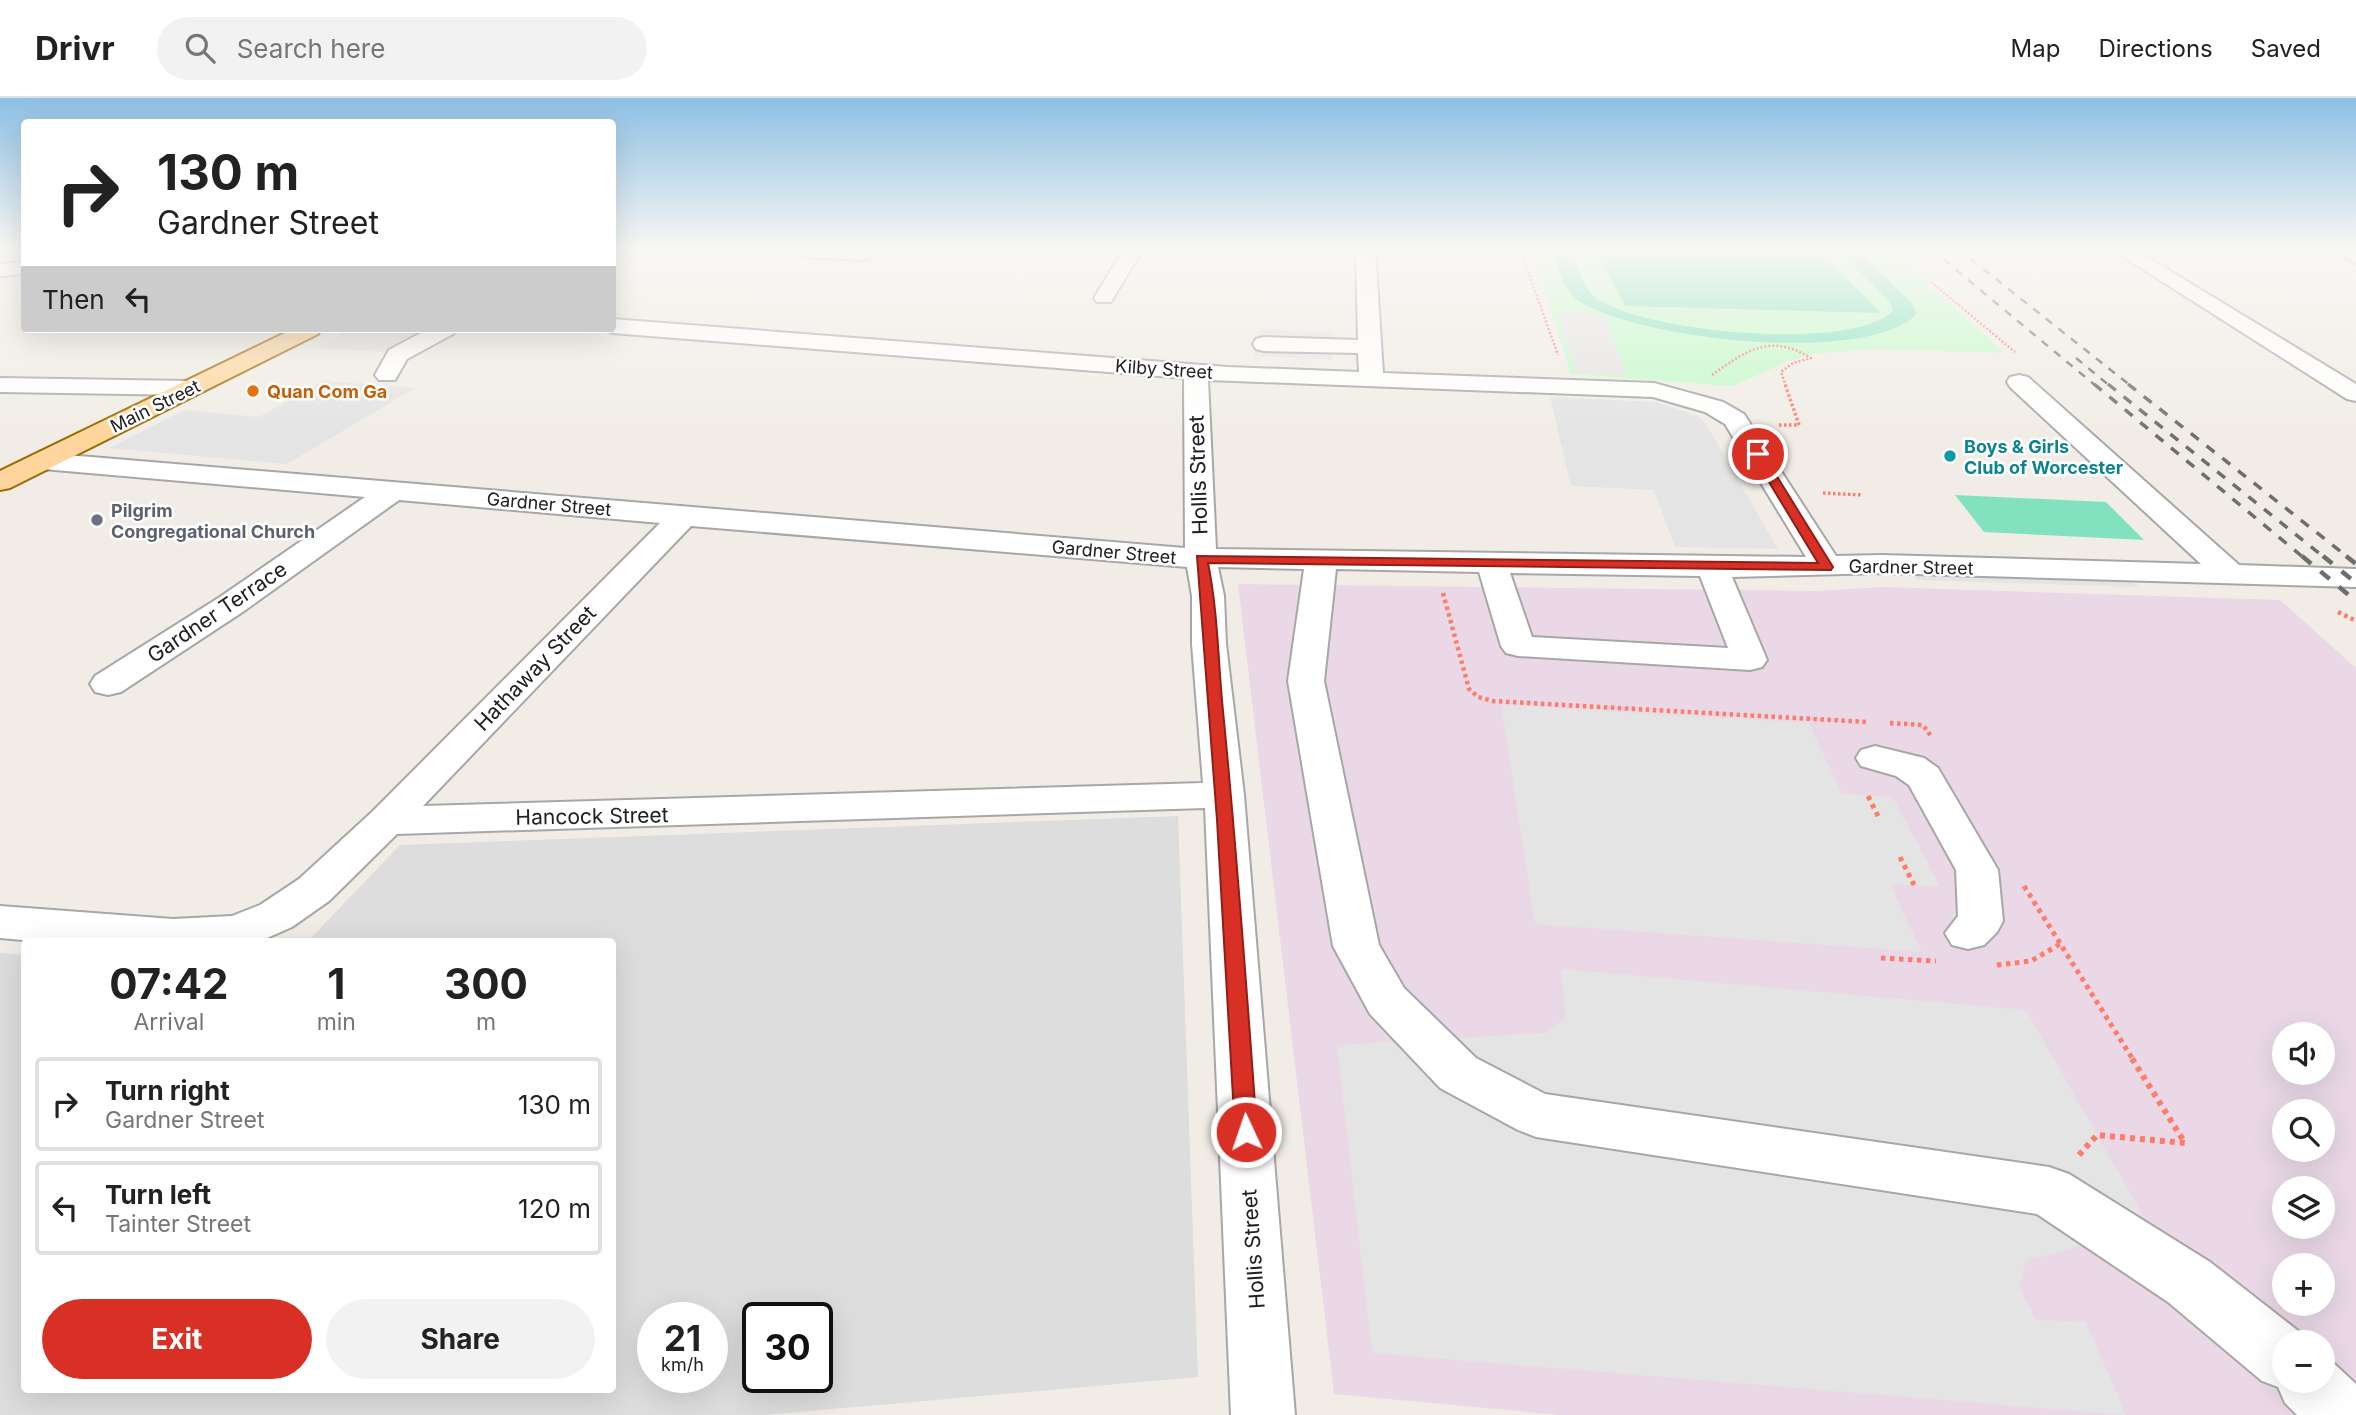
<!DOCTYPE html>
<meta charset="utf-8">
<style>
body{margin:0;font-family:Inter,sans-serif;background:#f2f2f2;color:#222;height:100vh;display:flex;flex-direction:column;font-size:26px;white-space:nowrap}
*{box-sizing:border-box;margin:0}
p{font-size:23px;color:#767676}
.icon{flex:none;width:38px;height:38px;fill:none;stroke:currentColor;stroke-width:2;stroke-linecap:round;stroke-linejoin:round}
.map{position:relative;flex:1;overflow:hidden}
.details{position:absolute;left:21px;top:840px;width:595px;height:455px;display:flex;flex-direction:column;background:#fff;border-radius:7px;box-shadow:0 7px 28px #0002}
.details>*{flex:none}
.top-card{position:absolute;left:21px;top:21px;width:595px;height:214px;border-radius:7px;box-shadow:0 7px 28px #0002;background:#fff;color:#222;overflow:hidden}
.controls{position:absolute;left:2272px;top:924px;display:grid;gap:14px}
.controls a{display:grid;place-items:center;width:63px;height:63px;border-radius:50%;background:#fff;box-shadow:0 7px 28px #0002;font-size:35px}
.speed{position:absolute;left:637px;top:1204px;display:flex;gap:14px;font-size:35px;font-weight:700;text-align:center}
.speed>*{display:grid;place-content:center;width:91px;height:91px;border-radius:50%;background:#fff;box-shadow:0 7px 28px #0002;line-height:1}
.speed small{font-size:18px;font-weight:400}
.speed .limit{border:4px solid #111;border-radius:10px;background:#fff;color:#111}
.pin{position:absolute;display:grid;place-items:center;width:60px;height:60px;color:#fff;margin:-30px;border:4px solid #fff;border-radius:50%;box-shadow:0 2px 7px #0007}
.me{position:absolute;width:77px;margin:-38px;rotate:357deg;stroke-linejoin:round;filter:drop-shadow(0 0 5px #0008)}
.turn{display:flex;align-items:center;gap:24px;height:147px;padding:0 21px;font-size:32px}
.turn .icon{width:91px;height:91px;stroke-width:2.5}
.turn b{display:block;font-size:49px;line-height:60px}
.then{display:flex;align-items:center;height:66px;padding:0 21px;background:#0003;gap:14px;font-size:26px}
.eta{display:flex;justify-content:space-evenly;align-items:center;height:119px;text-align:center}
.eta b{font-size:42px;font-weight:700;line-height:49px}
.button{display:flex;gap:14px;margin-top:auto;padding:14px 21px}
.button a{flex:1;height:80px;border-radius:42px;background:#d93025;color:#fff;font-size:28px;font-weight:700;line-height:80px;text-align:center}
.button a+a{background:#f2f2f2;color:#222}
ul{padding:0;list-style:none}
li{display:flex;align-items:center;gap:21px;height:94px;margin:0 14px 10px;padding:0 7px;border:4px solid #e0e0e0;border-radius:7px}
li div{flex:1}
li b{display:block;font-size:26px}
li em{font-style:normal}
header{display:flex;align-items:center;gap:42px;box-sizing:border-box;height:98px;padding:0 35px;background:#fff;border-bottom:2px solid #e0e0e0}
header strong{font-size:33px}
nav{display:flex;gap:38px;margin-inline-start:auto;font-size:24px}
.search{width:490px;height:63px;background:#f2f2f2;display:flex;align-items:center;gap:18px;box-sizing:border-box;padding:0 24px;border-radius:38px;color:#767676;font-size:26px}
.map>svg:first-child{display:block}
</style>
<header>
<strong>Drivr</strong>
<div class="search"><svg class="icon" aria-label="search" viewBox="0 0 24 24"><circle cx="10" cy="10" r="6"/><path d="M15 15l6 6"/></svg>Search here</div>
<nav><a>Map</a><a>Directions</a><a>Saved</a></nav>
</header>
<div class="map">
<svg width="2356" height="1317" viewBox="0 0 2356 1317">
<rect width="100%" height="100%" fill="#f1ede6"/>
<path fill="#dedddd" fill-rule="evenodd" d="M 1178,718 L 1198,1279 L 765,1317 L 0,1317 L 0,855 L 24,857 L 24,1292 L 612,1292 L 612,844 L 308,843 L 400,747 ZM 653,1220 L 712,1220 L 712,1279 L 653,1279 ZM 758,1220 L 817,1220 L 817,1279 L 758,1279 Z"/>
<path fill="#ead8e6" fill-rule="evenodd" d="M 1238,486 L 1815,493 L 1883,489 L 2280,502 L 2356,570 L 2356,1317 L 1560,1317 L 1334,1296 ZM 2284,936 L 2322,936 L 2322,975 L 2284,975 ZM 2284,1013 L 2322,1013 L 2322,1052 L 2284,1052 ZM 2284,1090 L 2322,1090 L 2322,1129 L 2284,1129 ZM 2284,1167 L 2322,1167 L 2322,1206 L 2284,1206 ZM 2284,1244 L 2322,1244 L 2322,1283 L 2284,1283 Z"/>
<path fill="#c2fbc8" d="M 1532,151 L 1887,151 L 2005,255 L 1877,251 L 1813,256 L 1789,263 L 1732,288 L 1571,276 Z"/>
<path fill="#82e2bf" d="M 1553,151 L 1572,151 C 1578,167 1581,188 1595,199 C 1640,234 1851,255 1893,213 L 1889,203 L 1837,151 L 1856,151 L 1911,204 L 1917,216 C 1865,268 1637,241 1579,203 C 1562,192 1559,170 1553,151 Z
M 1595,151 L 1818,151 L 1881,215 L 1625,208 Z
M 1955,397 L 2106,404 L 2144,442 L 1984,434 Z"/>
<path fill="#e4e4e4" d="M 1557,214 L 1604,216 L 1627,277 L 1576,275 Z
M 351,231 L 422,231 L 382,254 L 316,250 Z
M 1259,231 L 1334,234 L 1332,262 L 1254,258 Z
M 324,283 L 415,290 L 287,366 L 110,350 L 184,312 L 259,319 Z
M 1550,299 L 1656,304 L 1698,318 L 1707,328 L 1778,451 L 1675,449 L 1654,392 L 1571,388 Z
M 1912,475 L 2131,482 L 2139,489 L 1917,482 Z
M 1501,607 L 1809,625 L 1842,696 L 1893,699 L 1940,788 L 1890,786 L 1922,854 L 1535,826 Z
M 1561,871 L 2026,912 L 2149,1128 L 2026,1163 L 2019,1189 L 2036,1222 L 2086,1224 L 2126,1317 L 1372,1255 L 1337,947 L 1544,935 L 1566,920 Z"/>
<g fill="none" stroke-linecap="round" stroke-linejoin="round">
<defs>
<path id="minor" d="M 800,151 L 877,151 L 869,160 L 862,162 L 808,159 L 801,157 Z
M 1124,151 L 1143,151 L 1111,204 L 1097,204 L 1094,200 Z
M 1356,151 L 1375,151 L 1383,275 L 1654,285 L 1723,304 L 1744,316 L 1836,458 L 1882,457 L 2201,466 L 2010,289 L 2007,284 L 2010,279 L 2019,277 L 2028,279 L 2239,467 L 2356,471 L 2356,489 L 1882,475 L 1732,479 L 1767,562 L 1762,569 L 1750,572 L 1518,558 L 1506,555 L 1501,548 L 1479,474 L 1336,471 L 1324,583 L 1379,847 L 1404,890 L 1476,960 L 1545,996 L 2049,1069 L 2069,1076 L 2210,1164 L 2306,1239 L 2308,1244 L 2284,1244 L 2284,1283 L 2322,1283 L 2322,1258 L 2329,1261 L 2356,1286 L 2356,1317 L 2297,1317 L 2285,1305 L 2278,1289 L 2262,1283 L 2168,1204 L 2037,1116 L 1536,1039 L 1518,1032 L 1440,990 L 1370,916 L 1333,848 L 1288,583 L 1304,471 L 1218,469 L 1224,498 L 1226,546 L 1244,697 L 1295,1317 L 1231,1317 L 1205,710 L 397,736 L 329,803 L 292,829 L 258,844 L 44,844 L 0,840 L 0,808 L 173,821 L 232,818 L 260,807 L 299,781 L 372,714 L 660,425 L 399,402 L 244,513 L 121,594 L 108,597 L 95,594 L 90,586 L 95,578 L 220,499 L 365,399 L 43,371 L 33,369 L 29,363 L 33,357 L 43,355 L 1185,450 L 1184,280 L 612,235 L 603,231 L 612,231 L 612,221 L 1228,269 L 1359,274 L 1358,255 L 1264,253 L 1256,251 L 1253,246 L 1256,241 L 1264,239 L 1358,242 ZM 1208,282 L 1653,299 L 1705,314 L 1725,326 L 1806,459 L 1216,451 ZM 691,428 L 1187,469 L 1192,498 L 1192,546 L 1203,685 L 423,708 ZM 1510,475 L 1700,478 L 1728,550 L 1532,539 Z
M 2111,151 L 2134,151 L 2356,286 L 2356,303 L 2347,301 Z
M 2331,151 L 2356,152 L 2356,165 Z
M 24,164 L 24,176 L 0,178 L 0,166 Z
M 428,231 L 456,231 L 453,236 L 407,261 L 395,282 L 379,282 L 375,277 L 389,252 Z
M 0,280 L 190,283 L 199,285 L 202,290 L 199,295 L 190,297 L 0,294 Z
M 1875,648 L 1924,660 L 1938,670 L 1998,772 L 2003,823 L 1997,834 L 1984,847 L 1968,851 L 1952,847 L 1945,835 L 1958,818 L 1956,772 L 1909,687 L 1896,678 L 1861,668 L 1856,660 L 1861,652 Z"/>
<path id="major" d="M 293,231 L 321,231 L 318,236 L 10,390 L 0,392 L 0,373 Z"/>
</defs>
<use href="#minor" stroke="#a7a7a7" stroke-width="4"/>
<use href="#major" stroke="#9b6b00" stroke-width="4"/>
<path stroke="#fe7c6a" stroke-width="2.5" stroke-dasharray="2 2" stroke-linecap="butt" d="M 1520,151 L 1558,257
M 1931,184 L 2015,254
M 1712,277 C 1747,252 1770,235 1811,260 L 1793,265 L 1781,274 L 1786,288"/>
<path stroke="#fe7c6a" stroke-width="3.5" stroke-dasharray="2.5 2.5" stroke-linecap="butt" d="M 1779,327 L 1799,327 L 1785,286
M 1823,395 L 1863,397"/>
<path stroke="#fe7c6a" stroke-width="4.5" stroke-dasharray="3.5 3.5" stroke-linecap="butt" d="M 1443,495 L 1469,591 L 1478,599 L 1493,603 L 1867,624
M 2338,514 L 2356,523
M 1890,625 L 1923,627 L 1931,638"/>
<path stroke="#fe7c6a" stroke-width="5" stroke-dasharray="4.5 4.5" stroke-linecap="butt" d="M 1868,698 L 1880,722
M 1900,759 L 1914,787
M 2024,788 L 2132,960
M 1881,860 L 1936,863
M 1997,867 L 2031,863 L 2060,846"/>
<path stroke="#fe7c6a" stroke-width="6" stroke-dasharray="5 5" stroke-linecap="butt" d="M 2079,1057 L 2097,1037 L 2185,1045 L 2131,959"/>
<use href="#minor" fill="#fff" fill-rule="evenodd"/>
<use href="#major" fill="#fed69d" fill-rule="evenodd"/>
<path stroke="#6e6e6e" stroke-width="2.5" stroke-dasharray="8 8" stroke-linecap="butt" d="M 1931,151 L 2096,288
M 1958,151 L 2131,288
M 2076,260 L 2110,288"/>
<path stroke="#6e6e6e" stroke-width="3.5" stroke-dasharray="10 10" stroke-linecap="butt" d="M 2094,286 L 2304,460
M 2108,286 L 2325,460
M 2128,286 L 2349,460"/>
<path stroke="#6e6e6e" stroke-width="4.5" stroke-dasharray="12 12" stroke-linecap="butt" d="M 2302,458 L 2356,503
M 2323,458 L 2356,485
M 2346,458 L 2356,466"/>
</g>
<linearGradient id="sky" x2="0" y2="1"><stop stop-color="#8dc0e4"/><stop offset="0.45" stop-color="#f9f7f4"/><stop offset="1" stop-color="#f9f7f4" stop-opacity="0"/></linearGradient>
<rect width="2356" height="336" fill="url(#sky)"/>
<path fill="#d93025" stroke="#8d1f18" stroke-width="2" d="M 1758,353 L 1763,356 L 1833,469 L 1831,472 L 1208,465 C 1218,514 1218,564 1223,613 C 1237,754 1247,894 1257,1034 L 1254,1041 L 1246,1044 L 1238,1041 L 1235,1034 L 1217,722 L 1197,458 L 1818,465 L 1752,356 Z"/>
<circle fill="#e8710a" stroke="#fff" stroke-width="2.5" cx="253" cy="293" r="7"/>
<circle fill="#0f9aa8" stroke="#fff" stroke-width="2.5" cx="1950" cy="358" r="7"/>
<circle fill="#6b7280" stroke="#fff" stroke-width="2.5" cx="97" cy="422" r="7"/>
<g text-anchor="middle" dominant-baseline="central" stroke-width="5" stroke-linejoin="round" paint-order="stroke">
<g font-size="18" fill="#202020" stroke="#fff">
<text transform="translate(1164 271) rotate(4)">Kilby Street</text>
<text transform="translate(155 308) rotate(-26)">Main Street</text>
<text transform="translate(549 406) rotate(5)">Gardner Street</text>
<text transform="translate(1114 454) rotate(5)">Gardner Street</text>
<text transform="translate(1911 469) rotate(1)">Gardner Street</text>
</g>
<g font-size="18" font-weight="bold" fill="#c56008" stroke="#fff" text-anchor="start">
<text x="267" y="293">Quan Com Ga</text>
</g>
<g font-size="18" font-weight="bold" fill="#0d838f" stroke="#fff" text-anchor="start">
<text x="1964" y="348">Boys &amp; Girls<tspan x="1964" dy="21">Club of Worcester</tspan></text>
</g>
<g font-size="18" font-weight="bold" fill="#5b616d" stroke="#fff" text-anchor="start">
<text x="111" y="412">Pilgrim<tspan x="111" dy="21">Congregational Church</tspan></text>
</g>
<g font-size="21" fill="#202020" stroke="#fff">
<text transform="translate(1198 377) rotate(-92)">Hollis Street</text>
<text transform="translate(217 514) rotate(-34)">Gardner Terrace</text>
<text transform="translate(535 570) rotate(-46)">Hathaway Street</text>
<text transform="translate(592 718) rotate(-1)">Hancock Street</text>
<text transform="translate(1253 1151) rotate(-94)">Hollis Street</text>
</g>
</g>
</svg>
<div class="controls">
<a><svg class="icon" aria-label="sound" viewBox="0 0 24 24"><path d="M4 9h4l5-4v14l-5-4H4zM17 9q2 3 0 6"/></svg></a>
<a><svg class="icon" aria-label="search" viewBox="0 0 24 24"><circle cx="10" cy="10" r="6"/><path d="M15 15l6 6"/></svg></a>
<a><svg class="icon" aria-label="layers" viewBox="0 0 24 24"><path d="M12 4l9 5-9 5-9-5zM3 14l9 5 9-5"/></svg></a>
<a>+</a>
<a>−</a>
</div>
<div class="speed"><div>21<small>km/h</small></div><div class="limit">30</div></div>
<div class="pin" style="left:1758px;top:356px;background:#d93025"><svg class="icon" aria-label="arrive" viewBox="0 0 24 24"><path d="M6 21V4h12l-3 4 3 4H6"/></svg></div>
<svg class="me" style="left:1246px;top:1034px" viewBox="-20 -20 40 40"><circle r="17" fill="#d93025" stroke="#fff" stroke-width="3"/><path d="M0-11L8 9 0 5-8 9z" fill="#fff"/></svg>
<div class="top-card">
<div class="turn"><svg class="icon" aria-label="right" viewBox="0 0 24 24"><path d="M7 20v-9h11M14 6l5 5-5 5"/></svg><div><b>130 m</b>Gardner Street</div></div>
<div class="then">Then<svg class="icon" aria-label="left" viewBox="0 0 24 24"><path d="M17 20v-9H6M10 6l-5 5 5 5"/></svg></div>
</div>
<section class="details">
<div class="eta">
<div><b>07:42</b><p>Arrival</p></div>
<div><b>1</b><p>min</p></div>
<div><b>300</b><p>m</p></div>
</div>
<ul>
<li><svg class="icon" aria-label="right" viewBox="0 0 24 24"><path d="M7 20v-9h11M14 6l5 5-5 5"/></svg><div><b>Turn right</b><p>Gardner Street</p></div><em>130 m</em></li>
<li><svg class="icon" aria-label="left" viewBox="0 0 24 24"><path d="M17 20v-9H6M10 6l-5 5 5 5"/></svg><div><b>Turn left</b><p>Tainter Street</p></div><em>120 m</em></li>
</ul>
<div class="button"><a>Exit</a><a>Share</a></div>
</section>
</div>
